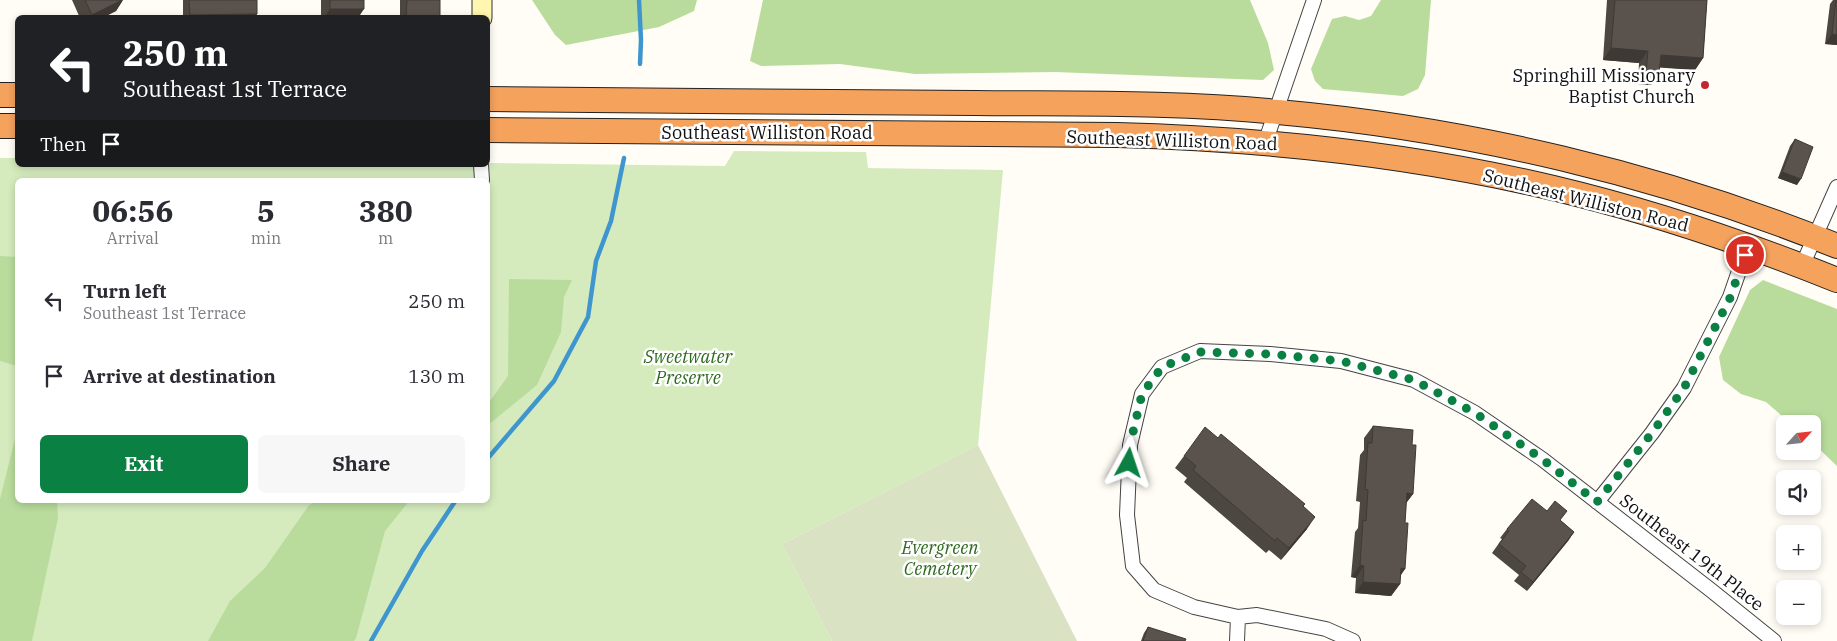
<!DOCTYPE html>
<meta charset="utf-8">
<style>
body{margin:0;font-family:"IBM Plex Serif",serif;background:#f7f7f7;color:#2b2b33;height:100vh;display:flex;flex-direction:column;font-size:19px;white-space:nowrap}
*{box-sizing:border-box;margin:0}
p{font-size:16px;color:#7c7c81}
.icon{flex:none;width:28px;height:28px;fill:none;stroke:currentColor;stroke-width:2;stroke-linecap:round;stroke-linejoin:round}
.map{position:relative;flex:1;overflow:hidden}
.drawer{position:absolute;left:15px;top:178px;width:475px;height:325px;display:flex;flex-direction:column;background:#fff;border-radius:8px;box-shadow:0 2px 8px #0003}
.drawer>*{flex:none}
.guide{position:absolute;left:15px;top:15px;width:475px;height:152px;border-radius:8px;box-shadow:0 2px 8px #0003;background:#202124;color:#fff;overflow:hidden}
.needle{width:32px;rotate:63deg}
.controls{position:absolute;left:1776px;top:415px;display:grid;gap:10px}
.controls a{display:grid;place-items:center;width:45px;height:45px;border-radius:8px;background:#fff;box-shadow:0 2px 8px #0003;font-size:25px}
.pin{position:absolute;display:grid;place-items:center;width:42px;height:42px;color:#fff;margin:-21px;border:2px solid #fff;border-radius:50%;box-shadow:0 1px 5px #0007}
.me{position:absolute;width:55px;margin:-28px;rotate:5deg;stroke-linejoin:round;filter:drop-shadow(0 0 4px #0008)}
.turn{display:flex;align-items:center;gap:18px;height:105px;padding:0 25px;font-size:22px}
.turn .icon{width:65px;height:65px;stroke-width:2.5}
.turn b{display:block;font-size:35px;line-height:42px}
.then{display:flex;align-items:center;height:48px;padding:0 25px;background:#0003;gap:10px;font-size:19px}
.eta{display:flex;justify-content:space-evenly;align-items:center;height:85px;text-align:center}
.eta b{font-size:30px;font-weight:700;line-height:35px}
.action{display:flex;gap:10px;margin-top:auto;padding:10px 25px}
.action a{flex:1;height:58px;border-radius:8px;background:#0b8043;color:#fff;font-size:20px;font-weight:700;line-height:58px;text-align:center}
.action a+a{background:#f7f7f7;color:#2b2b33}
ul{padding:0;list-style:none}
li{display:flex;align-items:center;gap:15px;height:75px;padding:0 25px}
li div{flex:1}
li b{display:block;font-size:19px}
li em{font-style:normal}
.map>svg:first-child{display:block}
</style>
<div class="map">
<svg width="1837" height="641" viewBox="0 0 1837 641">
<rect width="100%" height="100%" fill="#fffdf5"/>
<path fill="#d5ebbd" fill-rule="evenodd" d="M 734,151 L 866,152 L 868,168 L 1003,170 L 978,445 L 782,544 L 832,641 L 0,641 L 0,158 L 17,158 L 18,165 L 488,165 L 488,163 L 725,166 ZM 18,180 L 488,180 L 488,500 L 18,500 Z"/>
<path fill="#b9dc9c" d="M 532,0 L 697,0 L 694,11 L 659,27 L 566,45 L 555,35 Z
M 763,0 L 1250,0 L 1268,43 L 1274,70 L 1263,80 L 1055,72 L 915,74 L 840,64 L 761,66 L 750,61 Z
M 1381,0 L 1431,0 L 1425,75 L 1418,89 L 1403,96 L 1323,89 L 1315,81 L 1311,69 L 1332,19 L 1345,16 L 1359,20 L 1371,16 Z
M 0,256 L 17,257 L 17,366 L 0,361 Z
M 509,279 L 572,280 L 564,297 L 561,332 L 537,385 L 488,425 L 488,401 L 490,401 L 508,376 Z
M 1763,280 L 1837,309 L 1837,466 L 1813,443 L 1812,424 L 1791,424 L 1766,402 L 1741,394 L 1723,380 L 1719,357 L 1750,290 Z
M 17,431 L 18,500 L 57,500 L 58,518 L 32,641 L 0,641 L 0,499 Z
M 320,500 L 410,500 L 385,531 L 356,638 L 354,641 L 208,641 L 230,601 L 265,568 L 309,505 Z"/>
<path fill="#d9e3c4" d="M 978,445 L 1077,641 L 832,641 L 782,544 Z"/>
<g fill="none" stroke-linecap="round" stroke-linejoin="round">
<path stroke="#3f96cf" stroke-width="4.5" d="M 639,0 L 641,40 L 640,64
M 488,458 L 554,381 L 588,317 L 596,261 L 611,221 L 624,158
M 371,641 L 422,551 L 456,500"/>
<defs>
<path id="street" d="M 1265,143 L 1314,0
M 481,165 L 482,180
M 1802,266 L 1837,187
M 1597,502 L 1652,433 L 1684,388 L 1730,297 L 1748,245
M 1237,641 L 1238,617
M 1353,641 L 1326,629 L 1257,615 L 1238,617 L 1194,607 L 1154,590 L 1133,566 L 1127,515 L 1130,445 L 1142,394 L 1162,367 L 1200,351 L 1270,354 L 1341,361 L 1414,380 L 1475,413 L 1542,459 L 1712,591 L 1774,641"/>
<path id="secondary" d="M 482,18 L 482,0"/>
<path id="highway" d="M 0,95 L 18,95
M 488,99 C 650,101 813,102 975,103 C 1076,104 1177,102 1278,112 C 1468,129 1659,174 1837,246
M 0,126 L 18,126
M 488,130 L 1117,135 C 1264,139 1410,154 1553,188 C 1650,211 1745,243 1837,280"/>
</defs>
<use href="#street" stroke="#444" stroke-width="16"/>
<use href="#secondary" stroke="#333" stroke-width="21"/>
<use href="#highway" stroke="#222" stroke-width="26"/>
<use href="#street" stroke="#fff" stroke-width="14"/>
<use href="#secondary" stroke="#fff6b0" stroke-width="19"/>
<use href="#highway" stroke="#f5a25d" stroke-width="24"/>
</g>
<path fill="#4d4742" d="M 72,0 L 123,0 L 116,11 L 102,18 L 80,18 Z
M 183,0 L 257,0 L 257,14 L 254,18 L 183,18 Z
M 321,0 L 364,0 L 358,18 L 321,18 Z
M 400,0 L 440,0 L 440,18 L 400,18 Z
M 1607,0 L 1707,0 L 1703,58 L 1695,70 L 1660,67 L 1659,73 L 1651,85 L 1638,84 L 1639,63 L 1603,60 Z
M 1833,0 L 1837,0 L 1837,45 L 1825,44 L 1830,4 Z
M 1795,139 L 1797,185 L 1778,178 L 1790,146 Z
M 1373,426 L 1412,445 L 1413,494 L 1406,503 L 1405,523 L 1405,569 L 1400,575 L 1400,584 L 1391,596 L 1355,593 L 1356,578 L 1351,577 L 1355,532 L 1358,528 L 1360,502 L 1356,501 L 1360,455 L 1364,450 L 1364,438 Z
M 1184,456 L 1303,506 L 1307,529 L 1281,560 L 1269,550 L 1266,553 L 1184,482 L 1187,478 L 1175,468 Z
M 1547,511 L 1561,521 L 1574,532 L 1568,541 L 1527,591 L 1514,581 L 1519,575 L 1492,553 L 1502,539 L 1500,538 L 1507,529 Z
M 1148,627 L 1185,641 L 1141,641 L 1144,633 Z"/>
<path fill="#3f3936" d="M 123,0 L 116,11 L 102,18 L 90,18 L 92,15 Z
M 330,9 L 364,9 L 358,18 L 324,18 Z
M 257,14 L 254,18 L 188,18 L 190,15 Z
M 1832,34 L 1837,35 L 1837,45 L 1825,44 Z
M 1611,48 L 1648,51 L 1639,63 L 1603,60 Z
M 1661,55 L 1703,58 L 1695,70 L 1652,67 Z
M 1646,72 L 1659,73 L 1651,85 L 1638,84 Z
M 1782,172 L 1801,179 L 1797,185 L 1778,178 Z
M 1407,493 L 1413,494 L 1404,506 Z
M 1315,517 L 1307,529 L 1281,560 L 1289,548 Z
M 1574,532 L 1568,541 L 1527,591 L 1533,582 Z
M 1360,565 L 1364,566 L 1356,578 L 1351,577 Z
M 1401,568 L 1405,569 L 1397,581 Z
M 1363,582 L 1400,584 L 1391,596 L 1355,593 Z"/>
<path fill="#5a524d" stroke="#3f3936" d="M 85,0 L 122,0 L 92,15 Z
M 189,0 L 257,0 L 257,14 L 190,15 Z
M 330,0 L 364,0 L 364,9 L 330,9 Z
M 407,0 L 440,0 L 440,18 L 406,18 Z
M 1615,0 L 1707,0 L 1703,58 L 1661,55 L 1659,73 L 1646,72 L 1648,51 L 1611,48 Z
M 1836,0 L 1837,0 L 1837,35 L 1832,34 Z
M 1795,139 L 1813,147 L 1801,179 L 1782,172 Z
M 1373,426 L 1413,430 L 1412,445 L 1416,445 L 1413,494 L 1407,493 L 1405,523 L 1408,523 L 1405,569 L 1401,568 L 1400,584 L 1363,582 L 1364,566 L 1360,565 L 1363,520 L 1366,521 L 1368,490 L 1365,489 L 1368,443 L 1372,443 Z
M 1205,427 L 1218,438 L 1221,434 L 1305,504 L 1303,506 L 1315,517 L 1289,548 L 1277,538 L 1275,541 L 1193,470 L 1196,466 L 1184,456 Z
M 1532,499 L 1547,511 L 1555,501 L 1567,511 L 1560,520 L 1574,532 L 1533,582 L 1521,572 L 1526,566 L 1499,544 L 1509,531 L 1507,529 Z
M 1148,627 L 1186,639 L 1185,641 L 1143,641 Z"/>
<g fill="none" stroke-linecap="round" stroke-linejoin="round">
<path stroke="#0b8043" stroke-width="9" stroke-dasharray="0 16.2" d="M 1129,463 L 1130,445 L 1142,394 L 1162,367 L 1200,352 L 1270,354 L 1341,361 L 1414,380 L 1475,413 L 1542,459 L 1597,502 L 1652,433 L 1684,388 L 1730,298 L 1745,255"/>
</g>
<circle fill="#c4262e" stroke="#fff" stroke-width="2" cx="1705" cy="85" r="5"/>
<g text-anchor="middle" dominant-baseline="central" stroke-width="5" stroke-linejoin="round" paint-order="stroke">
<g font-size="18" fill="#111" stroke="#fff" text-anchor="end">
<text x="1695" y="75">Springhill Missionary<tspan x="1695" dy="21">Baptist Church</tspan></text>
</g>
<g font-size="18" fill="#111" stroke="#fff">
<text x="767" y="132">Southeast Williston Road</text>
<text transform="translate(1172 140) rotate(2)">Southeast Williston Road</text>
<text transform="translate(1586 200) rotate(14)">Southeast Williston Road</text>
<text transform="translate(1692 552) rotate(38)">Southeast 19th Place</text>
</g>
<g font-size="18" font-style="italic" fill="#2f6b1f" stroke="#fff">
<text x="688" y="356">Sweetwater<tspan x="688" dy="21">Preserve</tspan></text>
<text x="940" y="547">Evergreen<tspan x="940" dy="21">Cemetery</tspan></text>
</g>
</g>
</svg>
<div class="controls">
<a><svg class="needle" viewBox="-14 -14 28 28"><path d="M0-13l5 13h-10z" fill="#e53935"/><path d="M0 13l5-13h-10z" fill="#7c7c81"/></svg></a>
<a><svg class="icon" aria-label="sound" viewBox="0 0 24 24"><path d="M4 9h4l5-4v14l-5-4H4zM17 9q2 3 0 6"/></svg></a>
<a>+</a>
<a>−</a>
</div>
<div class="pin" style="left:1745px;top:255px;background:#d93025"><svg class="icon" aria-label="arrive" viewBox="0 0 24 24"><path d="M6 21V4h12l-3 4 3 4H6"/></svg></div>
<svg class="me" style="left:1129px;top:463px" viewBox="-20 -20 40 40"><path d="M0-17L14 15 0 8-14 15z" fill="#0b8043" stroke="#fff" stroke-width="4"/></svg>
<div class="guide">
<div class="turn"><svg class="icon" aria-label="left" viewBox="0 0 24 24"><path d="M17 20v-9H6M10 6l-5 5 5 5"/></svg><div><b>250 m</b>Southeast 1st Terrace</div></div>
<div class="then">Then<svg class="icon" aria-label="arrive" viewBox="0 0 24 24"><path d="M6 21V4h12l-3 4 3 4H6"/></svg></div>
</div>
<section class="drawer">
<div class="eta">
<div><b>06:56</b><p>Arrival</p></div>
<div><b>5</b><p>min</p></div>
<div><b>380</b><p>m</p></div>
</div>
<ul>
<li><svg class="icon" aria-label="left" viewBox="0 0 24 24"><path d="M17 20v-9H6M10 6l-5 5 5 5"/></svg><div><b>Turn left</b><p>Southeast 1st Terrace</p></div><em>250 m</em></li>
<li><svg class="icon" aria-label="arrive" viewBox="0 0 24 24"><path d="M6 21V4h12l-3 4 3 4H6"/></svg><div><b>Arrive at destination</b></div><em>130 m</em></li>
</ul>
<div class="action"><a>Exit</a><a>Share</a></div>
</section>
</div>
